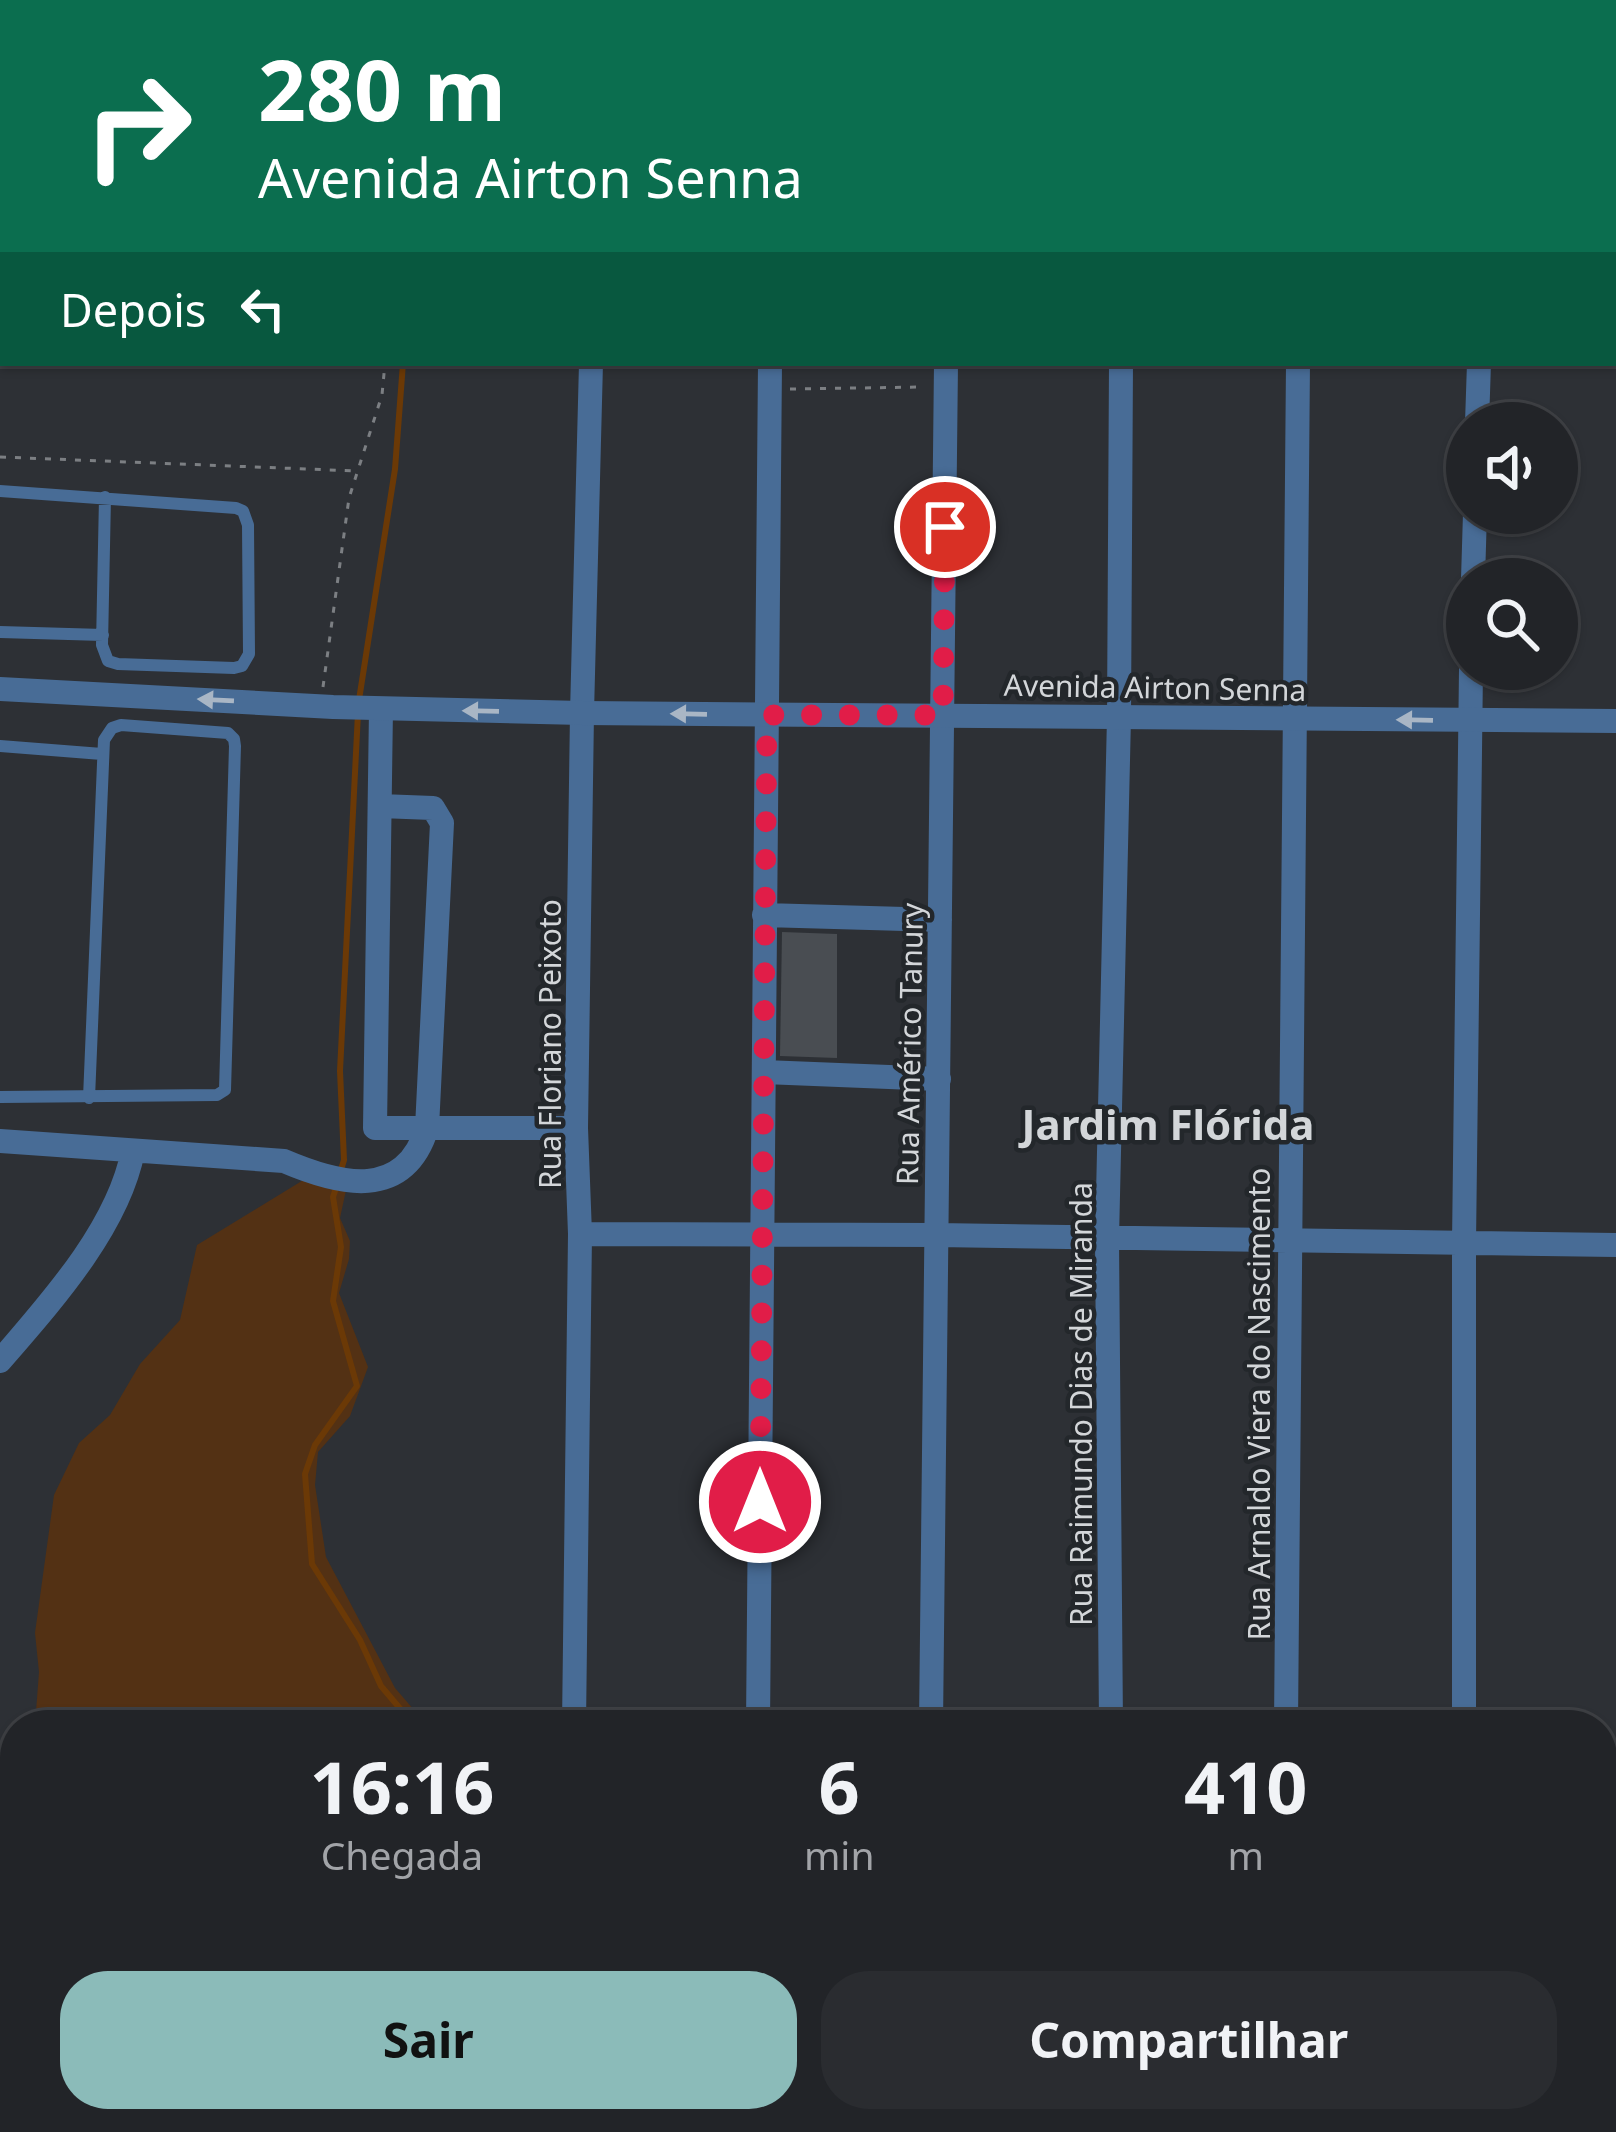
<!DOCTYPE html>
<html lang="pt">
<meta charset="utf-8">
<style>
body{margin:0;font-family:"Noto Sans",sans-serif;background:#2a2c30;color:#f1f3f6;height:100vh;display:flex;flex-direction:column;font-size:45px;white-space:nowrap}
*{box-sizing:border-box;margin:0}
p{font-size:39px;color:#a2a4a8}
.icon{flex:none;width:66px;height:66px;fill:none;stroke:currentColor;stroke-width:2;stroke-linecap:round;stroke-linejoin:round}
.map{position:relative;flex:1;overflow:hidden}
.details{position:absolute;left:0px;top:1710px;width:1617px;height:423px;display:flex;flex-direction:column;background:#222428;border-radius:48px 48px 0 0;box-shadow:0 3px 9px #0004,0 0 0 3px #3f4145}
.details>*{flex:none}
.guide{position:absolute;left:0px;top:0px;width:1617px;height:366px;box-shadow:0 3px 9px #0004,0 0 0 3px #3f4145;background:#0b6e4f;color:#fff;overflow:hidden}
.tools{position:absolute;left:1446px;top:402px;display:grid;gap:24px}
.tools a{display:grid;place-items:center;width:132px;height:132px;border-radius:50%;background:#222428;box-shadow:0 3px 9px #0004,0 0 0 3px #3f4145;font-size:60px}
.pin{position:absolute;display:grid;place-items:center;width:102px;height:102px;color:#fff;margin:-51px;border:6px solid #fff;border-radius:50%;box-shadow:0 3px 12px #0007}
.me{position:absolute;width:132px;margin:-66px;rotate:0deg;stroke-linejoin:round;filter:drop-shadow(0 0 9px #0008)}
.turn{display:flex;align-items:center;gap:42px;height:252px;padding:0 60px;font-size:54px}
.turn .icon{width:156px;height:156px;stroke-width:2.5}
.turn b{display:block;font-size:84px;line-height:102px}
.then{display:flex;align-items:center;height:114px;padding:0 60px;background:#0003;gap:24px;font-size:45px}
.eta{display:flex;justify-content:space-evenly;align-items:center;height:204px;text-align:center}
.eta b{font-size:72px;font-weight:700;line-height:84px}
.cta{display:flex;gap:24px;margin-top:auto;padding:24px 60px}
.cta a{flex:1;height:138px;border-radius:48px;background:#8bbbb9;color:#111;font-size:48px;font-weight:700;line-height:138px;text-align:center}
.cta a+a{background:#2a2c30;color:#f1f3f6}
.map>svg:first-child{display:block}
</style>
<div class="map">
<svg width="1616" height="2132" viewBox="0 0 1616 2132">
<rect width="100%" height="100%" fill="#2d3035"/>
<path fill="#533114" d="M 323,1168 L 348,1181 L 340,1218 L 350,1241 L 349,1259 L 339,1293 L 368,1367 L 350,1416 L 318,1452 L 315,1485 L 326,1557 L 395,1688 L 427,1725 L 35,1725 L 39,1672 L 35,1633 L 54,1495 L 79,1443 L 110,1415 L 140,1364 L 180,1320 L 197,1245 Z
M 372,2118 L 422,2118 L 425,2132 L 371,2132 Z"/>
<g fill="none" stroke-linecap="round" stroke-linejoin="round">
<path stroke="#6b3906" stroke-width="6" d="M 449,3 L 452,0
M 359,700 L 395,469 L 403,363
M 340,1173 L 344,1160 L 340,1071 L 358,713
M 337,1185 L 333,1197 L 341,1247 L 333,1301 L 357,1386 L 315,1445 L 305,1474 L 312,1564 L 360,1640 L 381,1686 L 414,1725
M 407,2118 L 411,2132"/>
</g>
<path fill="#494d52" d="M 782,932 L 837,934 L 837,1058 L 780,1056 Z"/>
<g fill="none" stroke-linecap="round" stroke-linejoin="round">
<path stroke="#7c7f83" stroke-width="3" stroke-dasharray="6 9" stroke-linecap="butt" d="M 423,3 L 426,0
M 790,389 L 924,387
M 0,457 L 358,471
M 323,687 L 349,498 L 382,395 L 385,363"/>
<path stroke="#486c96" stroke-width="12" d="M 0,491 L 236,508 L 243,511 L 248,525 L 249,654 L 242,666 L 234,668 L 118,664 L 108,661 L 102,645 L 105,497
M 0,632 L 103,635
M 0,746 L 102,754
M 0,1097 L 217,1095 L 225,1090 L 235,746 L 234,739 L 228,733 L 121,725 L 112,728 L 104,740 L 89,1098"/>
<path stroke="#486c96" stroke-width="24" d="M 609,3 L 609,0
M 773,3 L 773,0
M 950,3 L 950,0
M 1307,3 L 1307,0
M 1394,3 L 1394,0
M 1525,3 L 1525,0
M 1477,423 L 1479,363
M 1473,579 L 1475,513
M 381,709 L 375,1128 L 576,1128
M 764,915 L 940,920
M 764,1072 L 939,1079
M 0,1141 L 284,1161 C 340,1185 404,1201 427,1128 L 442,823 L 433,808 L 380,806
M 580,1234 L 937,1235 L 1616,1245
M 0,1361 C 51,1302 118,1228 133,1151
M 574,1725 L 580,1234 L 576,1128 L 582,713 L 591,363
M 758,1725 L 770,363
M 931,1725 L 946,363
M 1111,1725 L 1107,1239 L 1119,717 L 1121,363
M 1286,1725 L 1298,363
M 1464,1725 L 1464,1243 L 1471,669
M 1602,1757 L 1616,1757
M 0,1999 L 1,1999
M 509,2118 L 521,2132
M 693,2118 L 704,2132
M 755,2132 L 755,2118
M 927,2132 L 927,2118
M 1105,2132 L 1105,2118
M 1285,2132 L 1285,2118
M 1452,2132 L 1452,2118"/>
<path stroke="#486c96" stroke-width="24" d="M 0,689 L 333,707 L 582,713 L 1616,721"/>
<path stroke="#528ccf" stroke-width="24" d="M 1094,0 L 1106,3
M 1614,119 L 1616,119"/>
</g>
<defs><path id="oneway-solid" d="M-6-.8H1V-3.2L6.5 0L1 3.2V.8H-6Z" transform="scale(3)"/></defs>
<g fill="#a9b6c5">
<use href="#oneway-solid" transform="translate(216 700) rotate(-177)"/>
<use href="#oneway-solid" transform="translate(481 711) rotate(-179)"/>
<use href="#oneway-solid" transform="translate(689 714) rotate(-179)"/>
<use href="#oneway-solid" transform="translate(1415 720) rotate(-179)"/>
</g>
<g fill="none" stroke-linecap="round" stroke-linejoin="round">
<path stroke="#e11d48" stroke-width="21" stroke-dasharray="0 37.8" d="M 760,1502 L 767,715 L 943,715 L 945,527"/>
</g>
<g text-anchor="middle" dominant-baseline="central" stroke-width="9" stroke-linejoin="round" paint-order="stroke">
<g font-size="30" fill="#d3d6d9" stroke="#23272b">
<text transform="translate(1155 687) rotate(1)">Avenida Airton Senna</text>
<text transform="translate(549 1044) rotate(-90)">Rua Floriano Peixoto</text>
<text transform="translate(909 1044) rotate(-89)">Rua Américo Tanury</text>
<text transform="translate(1080 1404) rotate(-90)">Rua Raimundo Dias de Miranda</text>
<text transform="translate(1258 1404) rotate(-90)">Rua Arnaldo Viera do Nascimento</text>
</g>
<g font-size="42" font-weight="bold" fill="#d3d6d9" stroke="#23272b">
<text x="1168" y="1123">Jardim Flórida</text>
</g>
</g>
</svg>
<div class="tools">
<a><svg class="icon" aria-label="sound" viewBox="0 0 24 24"><path d="M4 9h4l5-4v14l-5-4H4zM17 9q2 3 0 6"/></svg></a>
<a><svg class="icon" aria-label="search" viewBox="0 0 24 24"><circle cx="10" cy="10" r="6"/><path d="M15 15l6 6"/></svg></a>
</div>
<div class="pin" style="left:945px;top:527px;background:#d93025"><svg class="icon" aria-label="arrive" viewBox="0 0 24 24"><path d="M6 21V4h12l-3 4 3 4H6"/></svg></div>
<svg class="me" style="left:760px;top:1502px" viewBox="-20 -20 40 40"><circle r="17" fill="#e11d48" stroke="#fff" stroke-width="3"/><path d="M0-11L8 9 0 5-8 9z" fill="#fff"/></svg>
<div class="guide">
<div class="turn"><svg class="icon" aria-label="right" viewBox="0 0 24 24"><path d="M7 20v-9h11M14 6l5 5-5 5"/></svg><div><b>280 m</b>Avenida Airton Senna</div></div>
<div class="then">Depois<svg class="icon" aria-label="left" viewBox="0 0 24 24"><path d="M17 20v-9H6M10 6l-5 5 5 5"/></svg></div>
</div>
<section class="details">
<div class="eta">
<div><b>16:16</b><p>Chegada</p></div>
<div><b>6</b><p>min</p></div>
<div><b>410</b><p>m</p></div>
</div>
<div class="cta"><a>Sair</a><a>Compartilhar</a></div>
</section>
</div>
